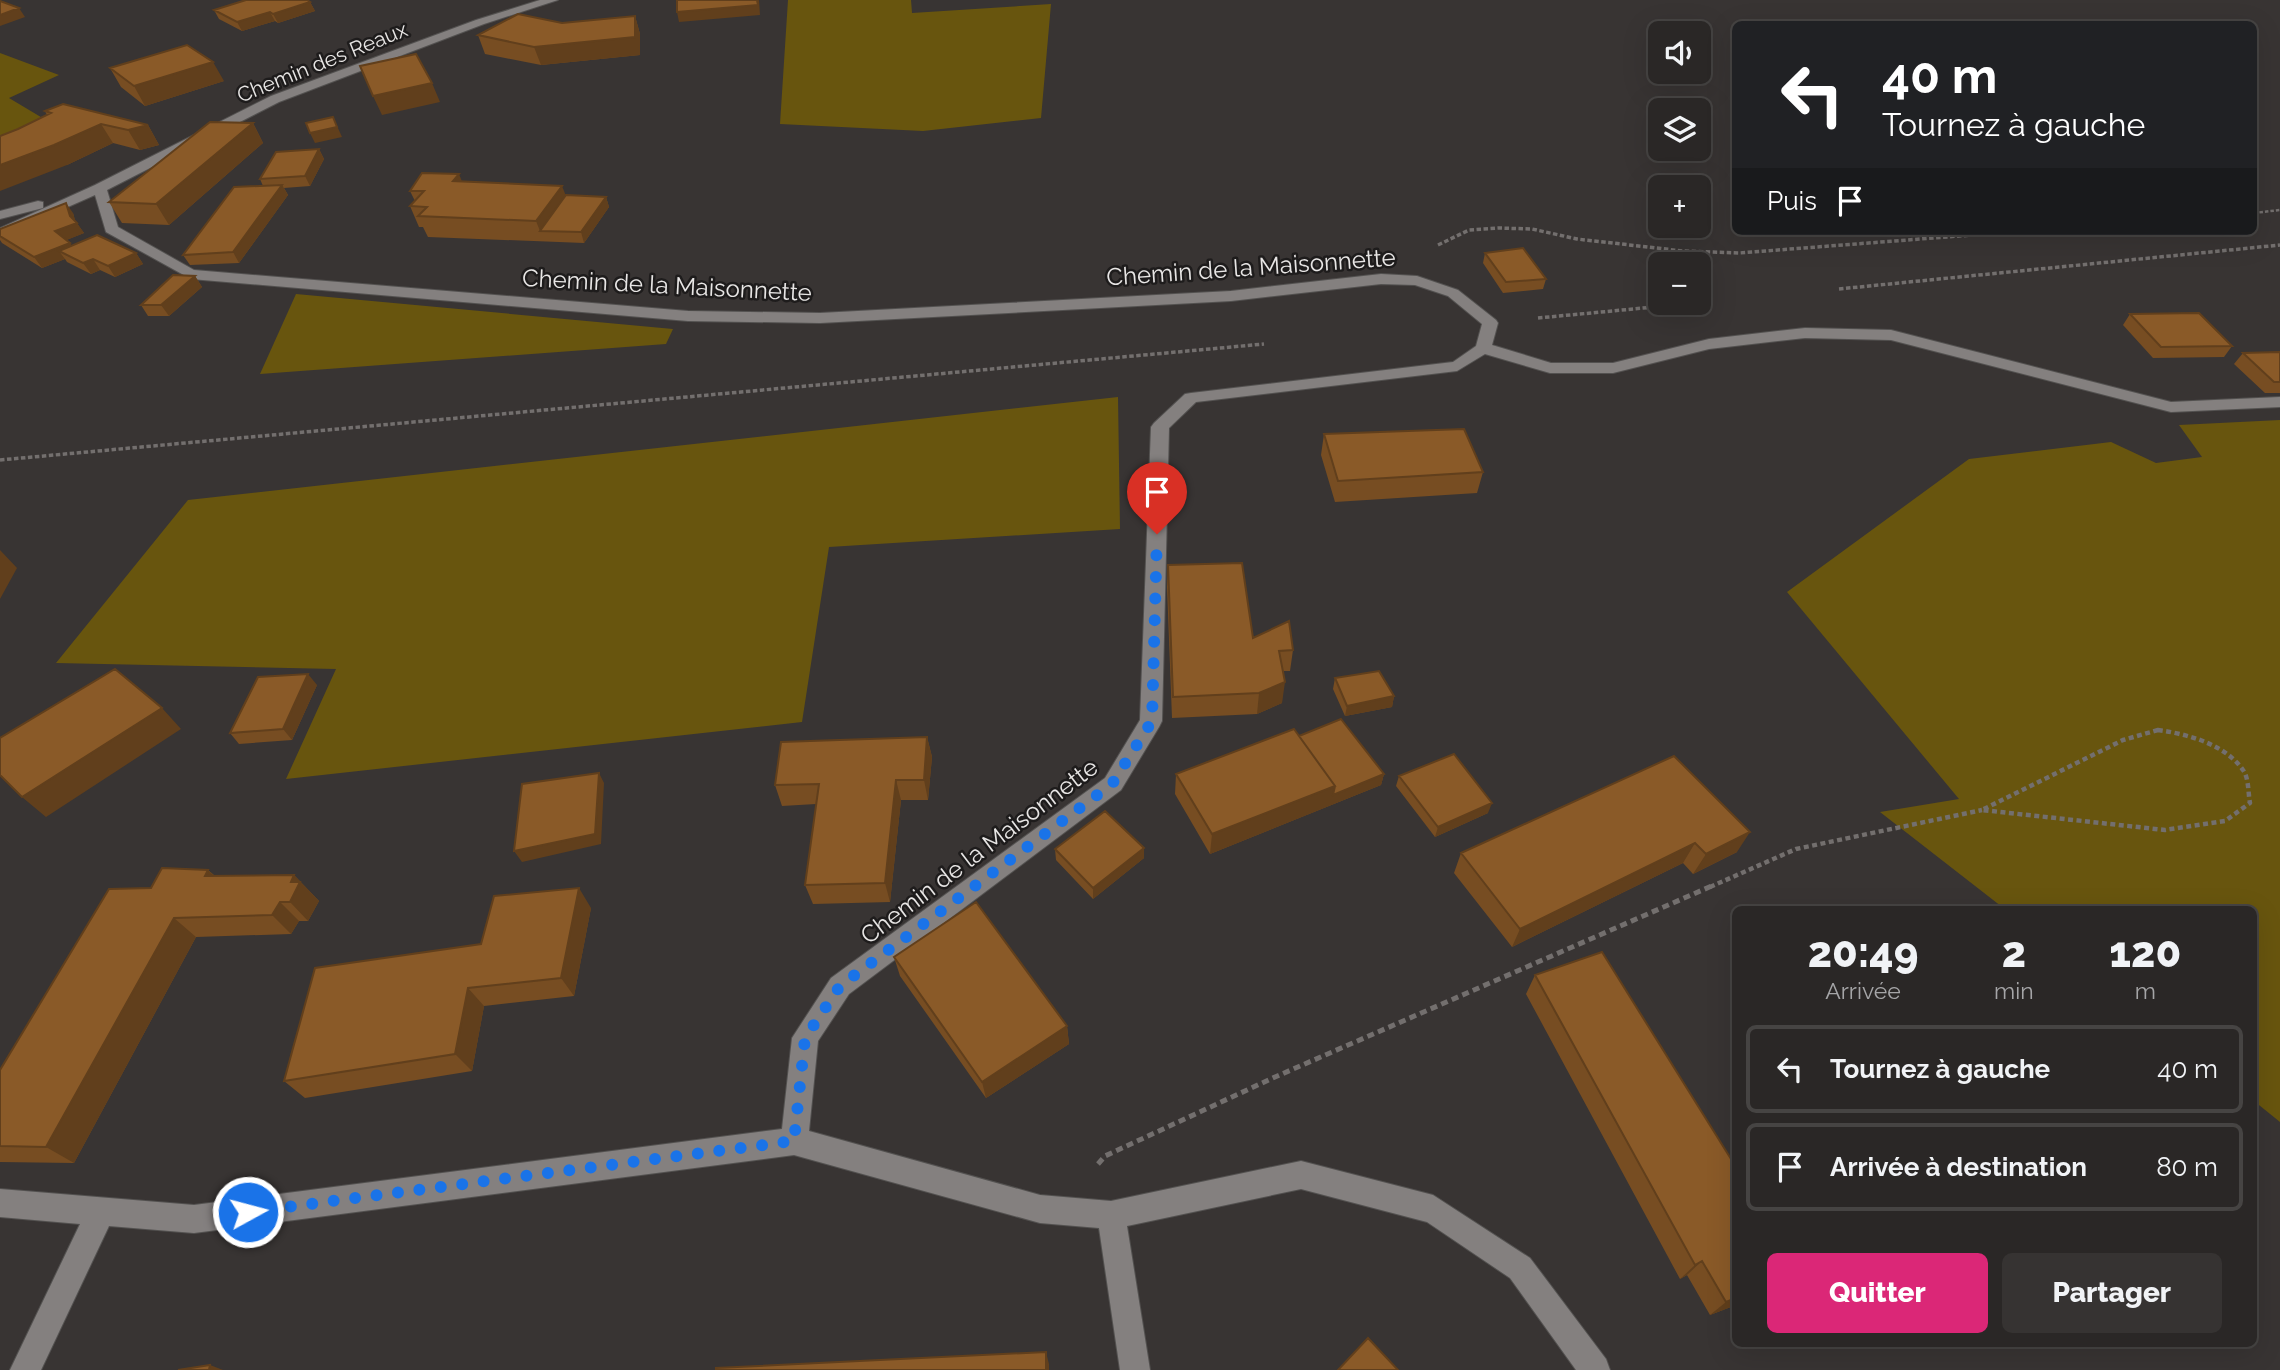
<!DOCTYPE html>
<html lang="fr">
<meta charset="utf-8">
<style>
body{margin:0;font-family:Raleway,sans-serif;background:#363332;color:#f1f3f6;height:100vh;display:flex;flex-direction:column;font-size:26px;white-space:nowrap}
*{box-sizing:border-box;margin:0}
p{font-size:23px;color:#a5a5a7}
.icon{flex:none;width:38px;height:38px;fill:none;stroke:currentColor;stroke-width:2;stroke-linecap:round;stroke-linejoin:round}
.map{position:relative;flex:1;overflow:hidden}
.side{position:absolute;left:1732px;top:906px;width:525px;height:441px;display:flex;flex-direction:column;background:#2a2726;border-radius:10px;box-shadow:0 7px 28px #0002,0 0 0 2px #464443}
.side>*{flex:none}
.banner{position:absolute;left:1732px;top:21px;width:525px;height:214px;border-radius:10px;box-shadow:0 7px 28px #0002,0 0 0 2px #464443;background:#202124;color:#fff;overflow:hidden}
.buttons{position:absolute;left:1648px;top:21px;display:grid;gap:14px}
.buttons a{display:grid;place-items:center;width:63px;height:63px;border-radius:10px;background:#2a2726;box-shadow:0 7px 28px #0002,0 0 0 2px #464443;font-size:35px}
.pin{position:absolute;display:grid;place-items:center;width:60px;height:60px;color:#fff;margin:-72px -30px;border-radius:50% 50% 50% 0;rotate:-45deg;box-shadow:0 0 7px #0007}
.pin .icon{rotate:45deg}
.me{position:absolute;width:77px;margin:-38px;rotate:83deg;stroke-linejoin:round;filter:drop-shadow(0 0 5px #0008)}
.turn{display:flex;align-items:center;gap:24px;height:147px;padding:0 35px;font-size:32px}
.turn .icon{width:91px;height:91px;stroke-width:2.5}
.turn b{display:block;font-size:49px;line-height:60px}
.then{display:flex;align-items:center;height:66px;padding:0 35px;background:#0003;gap:14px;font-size:26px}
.eta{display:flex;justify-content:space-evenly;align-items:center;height:119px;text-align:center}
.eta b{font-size:42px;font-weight:800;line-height:49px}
.action{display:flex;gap:14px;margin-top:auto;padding:14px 35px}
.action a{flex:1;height:80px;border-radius:10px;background:#db2777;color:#fff;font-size:28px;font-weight:800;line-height:80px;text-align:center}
.action a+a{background:#363332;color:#f1f3f6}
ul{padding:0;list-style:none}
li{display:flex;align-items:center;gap:21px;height:88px;margin:0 14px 10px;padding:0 21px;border:4px solid #464443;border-radius:10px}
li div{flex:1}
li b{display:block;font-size:26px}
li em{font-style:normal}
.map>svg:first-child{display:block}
</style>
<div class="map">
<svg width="2280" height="1370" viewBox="0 0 2280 1370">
<rect width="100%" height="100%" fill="#383433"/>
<path fill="#68550e" d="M 788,0 L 911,0 L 912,13 L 1051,4 L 1041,118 L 923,131 L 780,124 Z
M 0,53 L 59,75 L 9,98 L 71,135 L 0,164 Z
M 296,294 L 673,329 L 666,344 L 260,374 Z
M 1118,397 L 1120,529 L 829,547 L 802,722 L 286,779 L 336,669 L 56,663 L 188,500 Z
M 2280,420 L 2280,1122 L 2254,1101 L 2254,910 L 2006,910 L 1880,812 L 1959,799 L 1787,592 L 1969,459 L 2111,442 L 2156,463 L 2202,457 L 2179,425 Z"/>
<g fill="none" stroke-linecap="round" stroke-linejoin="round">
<defs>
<path id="minor" d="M 540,0 L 558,0 L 484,24 L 279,102 L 107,190 L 118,227 L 194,270 L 688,311 L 820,313 L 1231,291 L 1381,274 L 1417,276 L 1458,290 L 1496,320 L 1498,323 L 1492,345 L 1551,363 L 1613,363 L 1709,339 L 1805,328 L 1891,330 L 2171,402 L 2280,397 L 2280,407 L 2171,412 L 1891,340 L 1805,338 L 1709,349 L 1613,373 L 1550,373 L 1485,354 L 1457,371 L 1196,402 L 1169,428 L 1162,721 L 1159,727 L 1121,790 L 849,994 L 818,1041 L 809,1131 L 1040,1195 L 1111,1201 L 1301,1161 L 1433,1195 L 1530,1258 L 1606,1359 L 1610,1370 L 1576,1370 L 1510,1278 L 1427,1222 L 1301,1189 L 1127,1226 L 1150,1370 L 1120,1370 L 1099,1228 L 1040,1223 L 794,1155 L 194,1233 L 109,1226 L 41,1370 L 10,1370 L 80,1224 L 0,1217 L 0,1189 L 194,1205 L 782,1129 L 792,1038 L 831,978 L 1105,778 L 1140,720 L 1151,427 L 1154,423 L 1185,394 L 1191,393 L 1453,362 L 1476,346 L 1482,324 L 1448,296 L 1415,285 L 1381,284 L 1231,301 L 820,323 L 688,321 L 191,279 L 106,232 L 95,195 L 0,237 L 0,228 L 95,185 L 271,96 L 476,20 Z
M 38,201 L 43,202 L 43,208 L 0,219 L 0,211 Z"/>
</defs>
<use href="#minor" stroke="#535150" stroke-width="2"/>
<path stroke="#736f6e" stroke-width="2.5" stroke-dasharray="3.5 2" stroke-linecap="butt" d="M 2254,213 L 2280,210"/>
<path stroke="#736f6e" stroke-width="3.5" stroke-dasharray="4.5 2.5" stroke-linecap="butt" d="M 1438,245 L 1469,230 L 1498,228 L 1532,229 L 1577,239 L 1683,251 L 1739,253 L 2024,231
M 1839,289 L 2280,245
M 1538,318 L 1686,304
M 0,460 L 1264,344"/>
<path stroke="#736f6e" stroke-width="4.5" stroke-dasharray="5 3.5" stroke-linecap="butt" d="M 2158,730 C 2187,734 2225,744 2243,770 C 2249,778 2248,793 2250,803 L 2225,821 L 2165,830 L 1982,810 L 2123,740 Z
M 1710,887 L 1796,849 L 1982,810"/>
<path stroke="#736f6e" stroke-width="5" stroke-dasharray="7 4.5" stroke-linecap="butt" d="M 1098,1164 L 1105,1156 L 1275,1077 L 1714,885"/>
<use href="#minor" fill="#84807f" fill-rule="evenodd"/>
</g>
<path fill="#774d22" d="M 310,2 L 315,11 L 278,23 L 275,21 L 242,31 L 219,19 L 214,10 Z
M 635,16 L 640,34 L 640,55 L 541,65 L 485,54 L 478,35 Z
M 110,68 L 224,81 L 145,106 L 121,87 Z
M 45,111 L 148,125 L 159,145 L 140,150 L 113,143 L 67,165 L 18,129 L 47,115 Z
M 253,123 L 263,143 L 169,225 L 122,223 L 109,202 Z
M 319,149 L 324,159 L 310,186 L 284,188 L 288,195 L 239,263 L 190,265 L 183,255 L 263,186 L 260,179 Z
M 462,181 L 566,195 L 606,197 L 609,207 L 584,243 L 428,237 L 423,227 L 419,227 L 410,206 L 415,201 L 410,191 Z
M 73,213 L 75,221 L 84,233 L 66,240 L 72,246 L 136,253 L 143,264 L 115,277 L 100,270 L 91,274 L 67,262 L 65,259 L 42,268 L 2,243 L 0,240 L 0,229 Z
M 1485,253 L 1546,279 L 1543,289 L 1503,293 L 1483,263 Z
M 195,276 L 202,287 L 169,316 L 148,316 L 141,305 Z
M 2130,314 L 2232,346 L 2224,357 L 2153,358 L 2123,325 Z
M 2280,352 L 2280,393 L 2265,393 L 2234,364 L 2243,353 Z
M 1324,434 L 1483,472 L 1477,493 L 1335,502 L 1321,455 Z
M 1168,565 L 1253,638 L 1293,650 L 1290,671 L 1283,671 L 1282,703 L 1257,714 L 1172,718 L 1167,587 Z
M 1335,678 L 1394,696 L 1392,707 L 1345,716 L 1333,689 Z
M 317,685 L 292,740 L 239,744 L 230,733 Z
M 1299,736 L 1384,774 L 1381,785 L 1210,854 L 1175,794 L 1176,774 Z
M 927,737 L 932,757 L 928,800 L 901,800 L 890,902 L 813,904 L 805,885 L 816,804 L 782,806 L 775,785 Z
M 1674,756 L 1737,852 L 1693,874 L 1683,863 L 1512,947 L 1454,873 L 1461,853 Z
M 1399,776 L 1488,813 L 1435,837 L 1396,786 Z
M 1144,848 L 1144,858 L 1093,899 L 1056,860 L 1055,849 Z
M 208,870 L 214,875 L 294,875 L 319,901 L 308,921 L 299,921 L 291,934 L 196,937 L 74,1163 L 0,1162 L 0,1070 L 151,888 Z
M 591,908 L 574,996 L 484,1006 L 472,1071 L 305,1098 L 284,1081 L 481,944 Z
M 894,957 L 1067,1026 L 1069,1044 L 986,1098 L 900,976 Z
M 1535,975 L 1736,1305 L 1710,1315 L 1687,1275 L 1680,1279 L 1526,994 Z"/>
<path fill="#613f1c" d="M 759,0 L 760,15 L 679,22 L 677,12 Z
M 310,2 L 315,11 L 278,23 L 273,14 Z
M 19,8 L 25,17 L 0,26 L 0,15 Z
M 270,12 L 275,21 L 242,31 L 237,22 Z
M 635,16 L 640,34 L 640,55 L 541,65 L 534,47 Z
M 213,62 L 224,81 L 145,106 L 134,86 Z
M 432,83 L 440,102 L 382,115 L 373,96 Z
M 333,117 L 342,137 L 315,143 L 310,133 Z
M 253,123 L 263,143 L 169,225 L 156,204 Z
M 101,124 L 113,143 L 67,165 L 0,191 L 0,165 Z
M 148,125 L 159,145 L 140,150 L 128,130 Z
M 319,149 L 324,159 L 310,186 L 305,176 Z
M 459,174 L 467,194 L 453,181 Z
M 282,185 L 288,195 L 239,263 L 233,252 Z
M 562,186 L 570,206 L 540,231 L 536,221 Z
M 606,197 L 609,207 L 584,243 L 581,232 Z
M 66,203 L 73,213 L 76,223 L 77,223 L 84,233 L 62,242 L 55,231 L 70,216 Z
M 70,243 L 77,253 L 59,251 L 65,259 L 42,268 L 34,257 Z
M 136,253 L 143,264 L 115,277 L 108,266 Z
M 93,259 L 100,270 L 91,274 L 83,263 Z
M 195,276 L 202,287 L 169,316 L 161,305 Z
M 0,550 L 17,568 L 0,599 Z
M 308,674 L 317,685 L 292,740 L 283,729 Z
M 1285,682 L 1282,703 L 1257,714 L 1259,693 Z
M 1394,696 L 1392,707 L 1345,716 L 1347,706 Z
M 162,708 L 181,729 L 46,817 L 22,797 Z
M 927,737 L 932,757 L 928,800 L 924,780 Z
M 599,773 L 604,783 L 601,844 L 522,862 L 514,851 Z
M 1384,774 L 1381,785 L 1210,854 L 1212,834 L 1335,786 Z
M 896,780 L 901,800 L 890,902 L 885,883 Z
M 1492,803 L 1488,813 L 1435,837 L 1438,827 Z
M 1750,832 L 1737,852 L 1693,874 L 1706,854 Z
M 1695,843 L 1683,863 L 1512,947 L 1520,929 Z
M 1144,848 L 1144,858 L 1093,899 L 1093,888 Z
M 208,870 L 228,889 L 205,876 Z
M 294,875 L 319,901 L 308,921 L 290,902 L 291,882 Z
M 579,888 L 591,908 L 574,996 L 561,978 Z
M 280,902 L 299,921 L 291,934 L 272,915 Z
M 174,918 L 196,937 L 74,1163 L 46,1147 Z
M 468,988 L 484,1006 L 472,1071 L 455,1054 Z
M 1067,1026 L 1069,1044 L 986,1098 L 982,1082 Z
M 1702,1261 L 1687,1275 L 1680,1279 L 1695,1265 Z
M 1736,1298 L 1736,1305 L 1710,1315 L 1726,1302 Z
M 1046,1352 L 1049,1364 L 1049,1370 L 1046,1370 Z
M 210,1365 L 223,1370 L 209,1370 Z"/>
<path fill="#8a5a28" stroke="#613f1c" stroke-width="2" d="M 246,0 L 307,0 L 310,2 L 273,14 L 270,12 L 237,22 L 214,10 Z
M 677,0 L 757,0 L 758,5 L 677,12 Z
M 0,1 L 19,8 L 0,15 Z
M 518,14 L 562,23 L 635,16 L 635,37 L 534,47 L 478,35 Z
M 187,45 L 213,62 L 134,86 L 110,68 Z
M 416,54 L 432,83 L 373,96 L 360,66 Z
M 63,104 L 148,125 L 128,130 L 101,124 L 54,145 L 0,165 L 0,136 L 18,129 L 51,113 L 45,111 Z
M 333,117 L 337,127 L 310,133 L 306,123 Z
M 210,122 L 253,123 L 156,204 L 109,202 Z
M 319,149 L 305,176 L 260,179 L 276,152 Z
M 422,173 L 459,174 L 453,181 L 562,186 L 536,221 L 418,216 L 427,207 L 410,206 L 424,191 L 410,191 Z
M 282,185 L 233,252 L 183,255 L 234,187 Z
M 566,195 L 606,197 L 581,232 L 540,231 Z
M 66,203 L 70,216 L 77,223 L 55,231 L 70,243 L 34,257 L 0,236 L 0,229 Z
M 97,235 L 136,253 L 108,266 L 93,259 L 83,263 L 59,251 Z
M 1523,248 L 1546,279 L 1506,282 L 1485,253 Z
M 173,275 L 195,276 L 161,305 L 141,305 Z
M 2199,313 L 2232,346 L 2161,347 L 2130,314 Z
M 2280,352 L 2280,382 L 2274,382 L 2243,353 Z
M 1464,429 L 1483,472 L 1338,481 L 1324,434 Z
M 1242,563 L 1253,638 L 1289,621 L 1293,650 L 1279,651 L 1285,682 L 1259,693 L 1173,697 L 1168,565 Z
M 115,669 L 162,708 L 22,797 L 0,775 L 0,738 Z
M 1379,671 L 1394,696 L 1347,706 L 1335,678 Z
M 308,674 L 283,729 L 230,733 L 258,677 Z
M 1341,719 L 1384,774 L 1333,795 L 1335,786 L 1299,736 Z
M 1294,729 L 1335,786 L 1212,834 L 1176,774 Z
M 927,737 L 924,780 L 896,780 L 885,883 L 805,885 L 819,784 L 775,785 L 781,742 Z
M 1454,754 L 1492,803 L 1438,827 L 1399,776 Z
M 1674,756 L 1750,832 L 1706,854 L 1695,843 L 1520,929 L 1461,853 Z
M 599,773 L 595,834 L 514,851 L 522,784 Z
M 1105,811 L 1144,848 L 1093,888 L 1055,849 Z
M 162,868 L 208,870 L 205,876 L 294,875 L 291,882 L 300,882 L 290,902 L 280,902 L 272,915 L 174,918 L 46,1147 L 0,1146 L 0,1070 L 109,889 L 151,888 Z
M 579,888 L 561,978 L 468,988 L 455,1054 L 284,1081 L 315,968 L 481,944 L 494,896 Z
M 976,902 L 1067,1026 L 982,1082 L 894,957 Z
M 1602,952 L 1736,1167 L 1736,1298 L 1726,1302 L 1702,1261 L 1695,1265 L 1535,975 Z
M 1368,1338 L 1398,1370 L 1338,1370 Z
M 1046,1352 L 1046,1370 L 716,1370 L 716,1368 Z
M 210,1365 L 209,1370 L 178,1370 Z"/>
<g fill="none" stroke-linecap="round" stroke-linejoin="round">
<path stroke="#1a73e8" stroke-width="12" stroke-dasharray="0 21.6" d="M 248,1212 L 794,1141 L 805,1038 L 840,986 L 1112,784 L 1152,721 L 1157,534"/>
</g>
<g text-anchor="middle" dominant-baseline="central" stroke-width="5" stroke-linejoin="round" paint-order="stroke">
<g font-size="21" fill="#e8e6e5" stroke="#1e1c1c">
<text transform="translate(322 62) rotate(-22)">Chemin des Reaux</text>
</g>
<g font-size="24" fill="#e8e6e5" stroke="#1e1c1c">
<text transform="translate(1251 267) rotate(-4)">Chemin de la Maisonnette</text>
<text transform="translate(667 285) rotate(3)">Chemin de la Maisonnette</text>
<text transform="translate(979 851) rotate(-37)">Chemin de la Maisonnette</text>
</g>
</g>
</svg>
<div class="buttons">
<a><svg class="icon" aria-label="sound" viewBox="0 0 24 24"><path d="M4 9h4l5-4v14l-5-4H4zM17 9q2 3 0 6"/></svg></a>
<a><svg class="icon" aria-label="layers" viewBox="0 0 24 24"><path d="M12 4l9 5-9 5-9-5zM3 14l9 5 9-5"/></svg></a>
<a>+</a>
<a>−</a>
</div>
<div class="pin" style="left:1157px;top:534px;background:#d93025"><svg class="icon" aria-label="arrive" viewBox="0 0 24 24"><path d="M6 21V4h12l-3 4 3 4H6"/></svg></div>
<svg class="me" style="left:248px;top:1212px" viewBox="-20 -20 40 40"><circle r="17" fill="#1a73e8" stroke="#fff" stroke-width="3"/><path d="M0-11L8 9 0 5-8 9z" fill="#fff"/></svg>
<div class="banner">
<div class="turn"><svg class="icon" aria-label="left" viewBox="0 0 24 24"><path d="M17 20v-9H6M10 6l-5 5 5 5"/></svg><div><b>40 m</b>Tournez à gauche</div></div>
<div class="then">Puis<svg class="icon" aria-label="arrive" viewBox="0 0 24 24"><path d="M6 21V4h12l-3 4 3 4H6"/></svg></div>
</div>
<section class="side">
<div class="eta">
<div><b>20:49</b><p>Arrivée</p></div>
<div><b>2</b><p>min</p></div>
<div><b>120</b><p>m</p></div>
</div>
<ul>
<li><svg class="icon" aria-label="left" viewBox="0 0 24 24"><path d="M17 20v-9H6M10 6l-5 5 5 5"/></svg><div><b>Tournez à gauche</b></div><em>40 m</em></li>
<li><svg class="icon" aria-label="arrive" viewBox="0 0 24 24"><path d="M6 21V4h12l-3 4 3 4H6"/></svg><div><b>Arrivée à destination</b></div><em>80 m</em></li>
</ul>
<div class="action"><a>Quitter</a><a>Partager</a></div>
</section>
</div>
